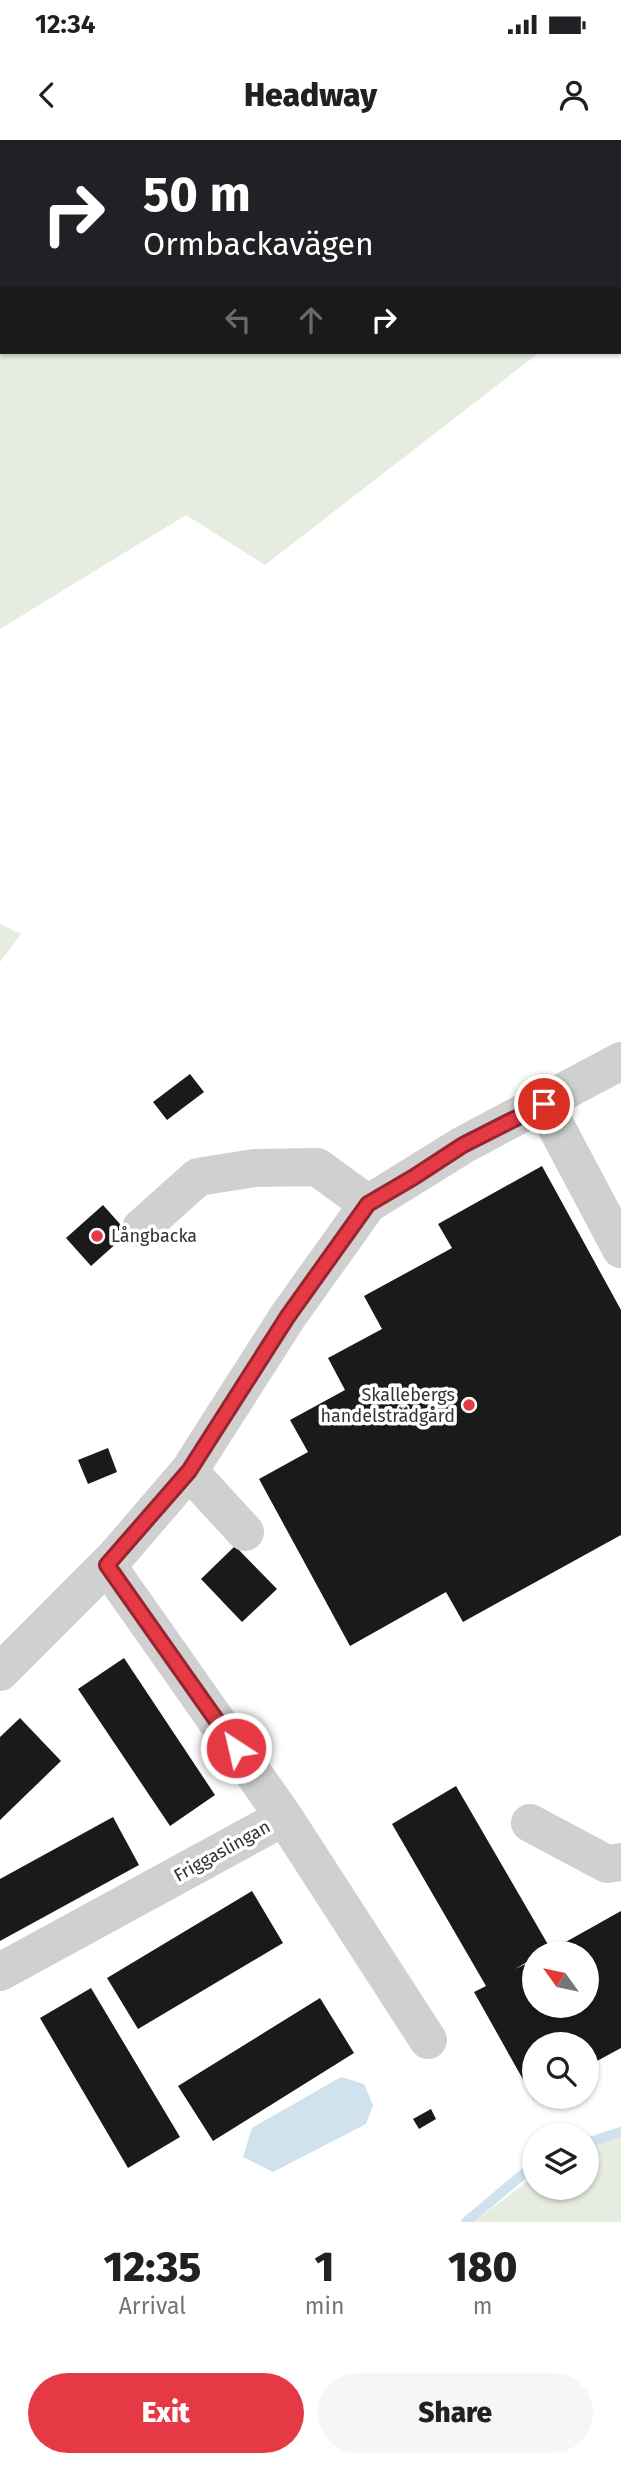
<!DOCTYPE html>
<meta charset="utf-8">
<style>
body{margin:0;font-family:"Fira Sans",sans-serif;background:#f6f6f6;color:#202124;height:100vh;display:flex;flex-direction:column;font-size:26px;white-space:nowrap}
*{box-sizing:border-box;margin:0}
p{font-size:23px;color:#757577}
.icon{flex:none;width:38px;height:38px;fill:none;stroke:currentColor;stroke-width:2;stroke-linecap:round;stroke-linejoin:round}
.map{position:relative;height:2082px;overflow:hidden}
.side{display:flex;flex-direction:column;background:#fff;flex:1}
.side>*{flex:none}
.hud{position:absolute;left:0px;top:0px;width:621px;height:214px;box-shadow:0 2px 5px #0004;background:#202124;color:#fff;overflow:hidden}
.needle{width:46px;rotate:303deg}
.fabs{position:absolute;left:522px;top:1801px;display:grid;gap:14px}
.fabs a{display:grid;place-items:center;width:77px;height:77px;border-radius:50%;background:#fff;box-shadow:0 2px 5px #0004;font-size:35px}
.pin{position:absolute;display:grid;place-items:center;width:60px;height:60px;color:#fff;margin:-30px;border:4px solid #fff;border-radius:50%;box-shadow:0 2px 7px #0007}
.me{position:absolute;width:77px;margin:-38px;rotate:325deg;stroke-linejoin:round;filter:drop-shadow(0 0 5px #0008)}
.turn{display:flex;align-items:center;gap:24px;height:147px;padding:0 28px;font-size:32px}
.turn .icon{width:91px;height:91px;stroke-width:2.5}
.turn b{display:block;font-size:49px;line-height:60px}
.lanes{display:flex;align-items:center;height:66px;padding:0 28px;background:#0003;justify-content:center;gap:35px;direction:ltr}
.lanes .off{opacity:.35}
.eta{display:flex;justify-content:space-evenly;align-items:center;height:119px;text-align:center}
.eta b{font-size:42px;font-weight:800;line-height:49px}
.action{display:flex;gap:14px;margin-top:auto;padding:14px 28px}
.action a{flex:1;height:80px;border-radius:42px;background:#e63946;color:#fff;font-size:28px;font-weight:800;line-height:80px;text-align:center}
.action a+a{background:#f6f6f6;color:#202124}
.status{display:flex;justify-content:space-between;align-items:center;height:49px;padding:0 35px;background:#fff;direction:ltr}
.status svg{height:19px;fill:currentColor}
header{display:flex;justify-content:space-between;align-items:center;height:91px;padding:0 28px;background:#fff;font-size:32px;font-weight:800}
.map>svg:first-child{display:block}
</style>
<div class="status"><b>12:34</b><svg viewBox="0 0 49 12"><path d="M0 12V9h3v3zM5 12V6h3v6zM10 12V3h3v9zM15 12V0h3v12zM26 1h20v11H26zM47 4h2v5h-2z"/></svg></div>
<header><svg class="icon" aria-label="back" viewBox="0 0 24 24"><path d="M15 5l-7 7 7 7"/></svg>Headway<svg class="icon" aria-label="person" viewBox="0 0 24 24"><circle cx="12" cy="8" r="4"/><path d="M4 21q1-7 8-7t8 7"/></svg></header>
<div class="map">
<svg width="621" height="2082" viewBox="0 0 621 2082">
<rect width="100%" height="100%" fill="#fff"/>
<path fill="#e6ecdf" d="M 0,0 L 621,0 L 621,192 L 620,2 L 2,2 L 2,212 L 540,212 L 265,425 L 186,375 L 0,489 Z
M 0,784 L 21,794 L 0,822 Z
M 621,1994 L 621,2082 L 474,2082 L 534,2036 L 534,2048 L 586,2048 L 586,2007 Z"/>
<path fill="#cfe2ee" d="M 341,1937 L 364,1944 L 373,1965 L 366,1984 L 273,2032 L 243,2017 L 252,1988 Z"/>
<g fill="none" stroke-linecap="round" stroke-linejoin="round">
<path stroke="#cfe2ee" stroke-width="10" d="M 586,2003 L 621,1992
M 466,2082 L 534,2025"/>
</g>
<path fill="#1a1a1a" d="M 190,934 L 204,952 L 167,980 L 153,962 Z
M 542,1026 L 621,1170 L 621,1395 L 463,1482 L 446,1452 L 350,1506 L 259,1339 L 308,1312 L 290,1280 L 345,1250 L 328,1218 L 382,1189 L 364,1156 L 452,1108 L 438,1084 Z
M 103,1065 L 128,1093 L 91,1126 L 66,1098 Z
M 108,1308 L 117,1332 L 88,1344 L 78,1320 Z
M 235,1406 L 277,1449 L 242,1482 L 201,1439 Z
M 124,1518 L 215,1655 L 170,1686 L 78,1549 Z
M 20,1578 L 61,1621 L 0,1680 L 0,1597 Z
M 456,1646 L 550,1808 L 542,1813 L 534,1813 L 534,1818 L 515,1829 L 534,1820 L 534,1866 L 586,1866 L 586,1813 L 546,1813 L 621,1771 L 621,1908 L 586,1927 L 586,1904 L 534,1904 L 534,1959 L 474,1852 L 486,1846 L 392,1684 Z
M 113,1677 L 139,1725 L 0,1801 L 0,1739 Z
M 252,1751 L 283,1803 L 138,1889 L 107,1838 Z
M 91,1848 L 180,1997 L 128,2028 L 40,1878 Z
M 320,1858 L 354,1913 L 213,2001 L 178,1946 Z
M 431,1969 L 436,1979 L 419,1989 L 413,1979 Z"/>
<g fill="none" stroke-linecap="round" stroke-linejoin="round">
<path stroke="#d0d0d0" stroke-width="38" d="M 544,964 L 621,1109
M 141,1088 L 198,1037 L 254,1028 L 317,1027 L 368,1064
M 189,1331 L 245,1392
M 0,1532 L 116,1416 L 189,1331 L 288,1176 L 368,1064 L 463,1005 L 621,921
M 284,1677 L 428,1900
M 530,1683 L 607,1724 L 621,1722
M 0,1832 L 284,1677 L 107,1425"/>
</g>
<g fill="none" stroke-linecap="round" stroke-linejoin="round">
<defs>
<path id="route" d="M 236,1608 L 107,1425 L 189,1331 L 288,1176 L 368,1064 L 414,1037 L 463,1005 L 544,964"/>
</defs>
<use href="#route" stroke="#96252e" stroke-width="18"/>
<use href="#route" stroke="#e63946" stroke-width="12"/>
</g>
<g fill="#e63946" stroke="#fff" stroke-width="2.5">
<circle cx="97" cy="1096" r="7"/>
<circle cx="469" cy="1265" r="7"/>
</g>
<g text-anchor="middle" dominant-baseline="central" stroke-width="7" stroke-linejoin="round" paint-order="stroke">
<g font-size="18" fill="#333" stroke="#fff" text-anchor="start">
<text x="111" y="1096">Långbacka</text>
<text x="455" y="1255" text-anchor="end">Skallebergs<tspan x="455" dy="21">handelsträdgård</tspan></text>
</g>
<g font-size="18" fill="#333" stroke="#fff">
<text transform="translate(222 1711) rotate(-29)">Friggaslingan</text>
</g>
</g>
</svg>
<div class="fabs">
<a><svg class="needle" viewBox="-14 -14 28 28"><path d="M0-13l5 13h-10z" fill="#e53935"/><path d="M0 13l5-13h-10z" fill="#757577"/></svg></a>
<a><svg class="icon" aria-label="search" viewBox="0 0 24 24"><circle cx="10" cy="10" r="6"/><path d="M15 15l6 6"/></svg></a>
<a><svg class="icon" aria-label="layers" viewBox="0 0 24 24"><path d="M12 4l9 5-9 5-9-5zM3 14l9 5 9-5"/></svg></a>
</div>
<div class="pin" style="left:544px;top:964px;background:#d93025"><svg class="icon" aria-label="arrive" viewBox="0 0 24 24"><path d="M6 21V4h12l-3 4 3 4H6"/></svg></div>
<svg class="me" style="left:236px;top:1608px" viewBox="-20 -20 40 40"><circle r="17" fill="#e63946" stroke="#fff" stroke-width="3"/><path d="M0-11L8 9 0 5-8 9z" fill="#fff"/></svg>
<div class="hud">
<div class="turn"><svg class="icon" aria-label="right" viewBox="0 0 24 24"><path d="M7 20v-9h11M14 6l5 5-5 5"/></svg><div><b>50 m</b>Ormbackavägen</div></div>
<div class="lanes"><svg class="icon off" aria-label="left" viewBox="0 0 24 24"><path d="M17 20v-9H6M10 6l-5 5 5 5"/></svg><svg class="icon off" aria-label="ahead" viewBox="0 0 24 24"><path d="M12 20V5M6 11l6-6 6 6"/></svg><svg class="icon" aria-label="right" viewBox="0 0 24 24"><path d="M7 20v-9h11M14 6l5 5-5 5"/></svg></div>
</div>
</div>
<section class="side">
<div class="eta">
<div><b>12:35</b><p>Arrival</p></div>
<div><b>1</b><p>min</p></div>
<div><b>180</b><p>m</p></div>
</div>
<div class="action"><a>Exit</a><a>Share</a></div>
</section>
